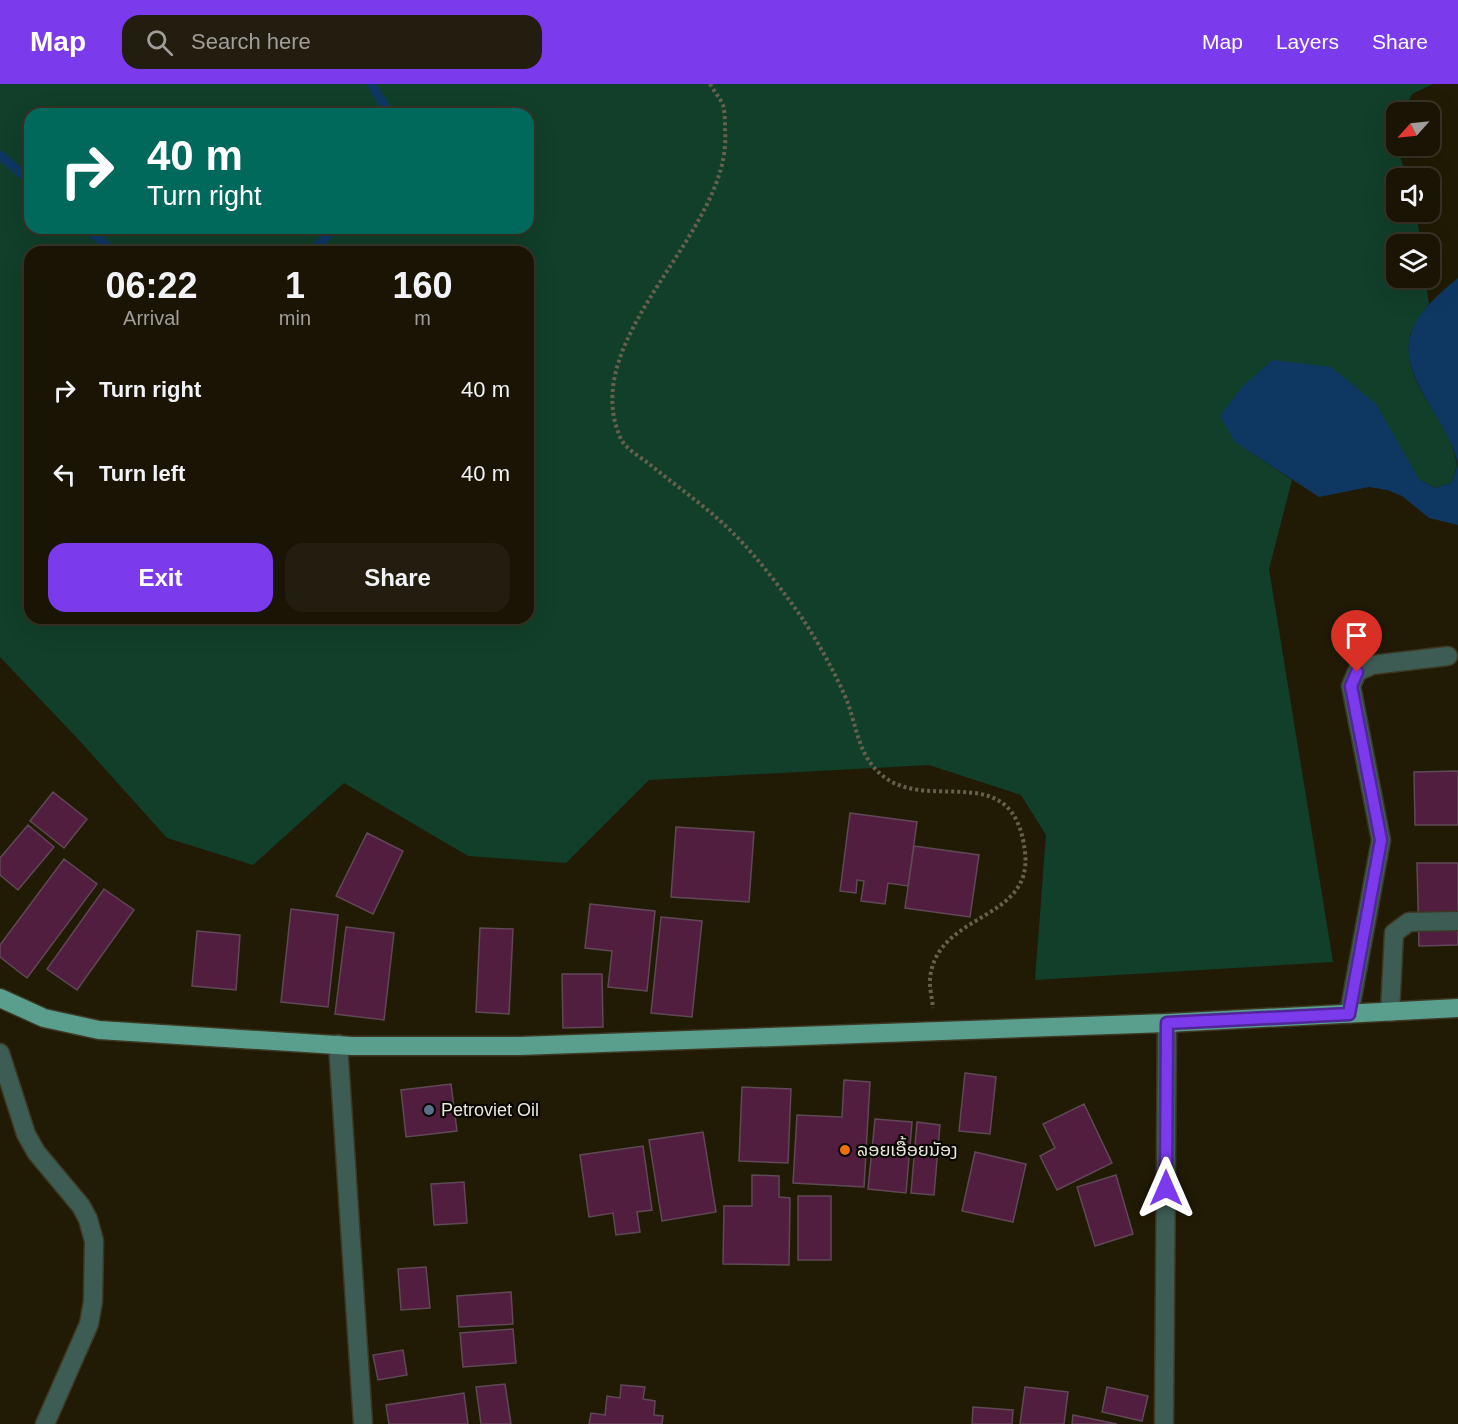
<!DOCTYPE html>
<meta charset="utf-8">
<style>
body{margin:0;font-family:Helvetica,"Noto Sans Lao",sans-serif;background:#221d0e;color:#f1f3f6;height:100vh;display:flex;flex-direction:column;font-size:22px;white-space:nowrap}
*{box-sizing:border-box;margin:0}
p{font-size:20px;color:#9f9e9a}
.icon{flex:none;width:33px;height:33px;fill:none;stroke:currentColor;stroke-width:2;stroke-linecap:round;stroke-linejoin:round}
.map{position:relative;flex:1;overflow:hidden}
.side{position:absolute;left:24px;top:162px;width:510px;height:378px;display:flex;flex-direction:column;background:#191404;border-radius:18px;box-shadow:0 6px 24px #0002,0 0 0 2px #373326}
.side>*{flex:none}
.hud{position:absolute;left:24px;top:24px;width:510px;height:126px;border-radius:18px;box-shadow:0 6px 24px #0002,0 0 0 2px #373326;background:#00695c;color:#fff;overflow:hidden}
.needle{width:39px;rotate:243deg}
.controls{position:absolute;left:1386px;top:18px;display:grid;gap:12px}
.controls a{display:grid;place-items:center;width:54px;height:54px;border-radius:12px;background:#191404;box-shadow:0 6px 24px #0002,0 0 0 2px #373326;font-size:30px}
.pin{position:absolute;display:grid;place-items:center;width:51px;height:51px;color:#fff;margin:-62px -26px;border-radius:50% 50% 50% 0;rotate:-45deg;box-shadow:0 0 6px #0007}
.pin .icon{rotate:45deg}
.me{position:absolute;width:66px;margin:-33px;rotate:0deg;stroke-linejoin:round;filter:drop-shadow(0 0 4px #0008)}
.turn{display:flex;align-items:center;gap:21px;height:126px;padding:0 24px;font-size:27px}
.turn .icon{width:78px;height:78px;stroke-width:2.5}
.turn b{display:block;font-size:42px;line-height:51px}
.eta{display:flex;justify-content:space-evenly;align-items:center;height:102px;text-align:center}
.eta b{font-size:36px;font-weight:700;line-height:42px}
.action{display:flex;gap:12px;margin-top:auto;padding:12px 24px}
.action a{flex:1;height:69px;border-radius:18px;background:#7c3aed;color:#fff;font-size:24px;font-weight:700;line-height:69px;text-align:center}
.action a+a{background:#221d0e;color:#f1f3f6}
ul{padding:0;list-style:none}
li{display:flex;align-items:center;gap:18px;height:84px;padding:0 24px}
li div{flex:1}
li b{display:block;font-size:22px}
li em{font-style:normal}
header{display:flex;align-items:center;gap:36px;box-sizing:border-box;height:84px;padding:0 30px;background:#7c3aed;color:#fff}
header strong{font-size:28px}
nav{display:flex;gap:33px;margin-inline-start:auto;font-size:21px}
.search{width:420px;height:54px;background:#221d0e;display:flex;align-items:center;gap:15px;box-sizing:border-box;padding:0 21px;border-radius:18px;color:#9f9e9a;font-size:22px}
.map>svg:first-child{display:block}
</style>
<header>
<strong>Map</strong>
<div class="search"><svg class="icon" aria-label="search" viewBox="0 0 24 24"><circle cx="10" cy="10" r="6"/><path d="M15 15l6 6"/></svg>Search here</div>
<nav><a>Map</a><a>Layers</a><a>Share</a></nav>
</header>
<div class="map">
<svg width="1458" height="1340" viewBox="0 0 1458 1340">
<rect width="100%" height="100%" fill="#211b05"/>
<path fill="#113f2a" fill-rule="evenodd" d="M 0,0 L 1433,0 L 1412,10 L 1404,28 L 1396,28 L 1393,50 L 1407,94 L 1396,94 L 1396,128 L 1416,128 L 1421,160 L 1396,160 L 1396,194 L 1425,194 L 1429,219 C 1424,229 1413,241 1410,251 C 1400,300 1448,333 1456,376 C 1458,383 1453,392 1452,399 L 1435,404 L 1419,395 L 1400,365 L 1236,358 L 1292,396 L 1269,485 L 1333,878 L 1035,896 L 1046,751 L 1021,711 L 929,681 L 649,696 L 566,779 L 468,772 L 344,699 L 253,781 L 167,754 L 78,655 L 0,573 ZM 30,30 L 528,30 L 528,144 L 30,144 ZM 30,168 L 528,168 L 528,534 L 30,534 Z"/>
<path fill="#0e3862" d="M 1458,194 L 1458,441 L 1429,434 L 1402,412 L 1387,406 L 1369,403 L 1319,413 L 1235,358 L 1220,332 L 1242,303 L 1272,276 L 1331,283 L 1376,320 L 1419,395 L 1435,404 L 1452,399 C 1453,393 1458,383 1457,377 C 1450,339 1396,291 1411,249 C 1419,226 1440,209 1458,194 Z"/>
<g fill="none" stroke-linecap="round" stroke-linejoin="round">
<path stroke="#0e3862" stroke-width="9" d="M 371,0 L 385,22 L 385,30
M 0,71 L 30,97
M 86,144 L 115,168
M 310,168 L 336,144"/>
</g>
<path fill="#511e3f" stroke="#604856" stroke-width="1.5" d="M 1458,687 L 1458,741 L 1415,741 L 1414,688 Z
M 53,708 L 87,735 L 64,764 L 30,737 Z
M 850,729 L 917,738 L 908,802 L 888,799 L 885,820 L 861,817 L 864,797 L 857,796 L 856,809 L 840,807 Z
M 28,741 L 54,763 L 18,806 L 0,791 L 0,774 Z
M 676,743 L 754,748 L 749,818 L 671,813 Z
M 367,749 L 403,767 L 373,830 L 336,812 Z
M 914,762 L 979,771 L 970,833 L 905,824 Z
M 64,775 L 97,800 L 27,894 L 0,873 L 0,861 Z
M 1417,779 L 1458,779 L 1458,861 L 1419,862 Z
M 104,805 L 134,826 L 77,906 L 47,885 Z
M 590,820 L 655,827 L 647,907 L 608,903 L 612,867 L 585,864 Z
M 291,825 L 338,831 L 328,923 L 281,918 Z
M 661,833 L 702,837 L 692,933 L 651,929 Z
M 346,843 L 394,849 L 384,936 L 335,930 Z
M 480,844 L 513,845 L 509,930 L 476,928 Z
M 197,847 L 240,851 L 236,906 L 192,902 Z
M 562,890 L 602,890 L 603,943 L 563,944 Z
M 965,989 L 996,993 L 990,1050 L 959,1047 Z
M 844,996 L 870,998 L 864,1103 L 793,1099 L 797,1031 L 842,1033 Z
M 451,1000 L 457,1047 L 406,1053 L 401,1006 Z
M 742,1003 L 791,1005 L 788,1079 L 739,1077 Z
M 1084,1020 L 1112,1079 L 1057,1106 L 1040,1072 L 1055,1064 L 1043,1040 Z
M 875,1035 L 912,1038 L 906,1109 L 868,1105 Z
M 917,1038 L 940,1041 L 934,1111 L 911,1109 Z
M 703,1048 L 716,1128 L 662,1137 L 649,1056 Z
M 643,1062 L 652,1126 L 637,1128 L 640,1148 L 616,1151 L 613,1129 L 589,1133 L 580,1071 Z
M 975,1068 L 1026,1080 L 1013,1138 L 962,1127 Z
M 752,1091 L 779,1092 L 779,1113 L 790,1114 L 789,1181 L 723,1180 L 724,1122 L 752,1122 Z
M 1116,1091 L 1133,1150 L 1095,1162 L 1077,1103 Z
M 464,1098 L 467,1139 L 434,1141 L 431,1100 Z
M 798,1112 L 831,1112 L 831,1176 L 798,1176 Z
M 426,1183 L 430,1224 L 401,1226 L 398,1185 Z
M 511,1208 L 513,1240 L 459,1243 L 457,1212 Z
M 513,1245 L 516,1279 L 463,1283 L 460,1249 Z
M 403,1266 L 407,1291 L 378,1296 L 373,1271 Z
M 505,1300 L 511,1340 L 481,1340 L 476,1303 Z
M 621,1301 L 645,1303 L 643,1315 L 655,1317 L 654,1331 L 663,1332 L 662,1340 L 589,1340 L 591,1329 L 605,1331 L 607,1312 L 620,1314 Z
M 1025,1303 L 1068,1308 L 1064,1340 L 1020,1340 Z
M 1107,1303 L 1148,1312 L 1142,1337 L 1102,1328 Z
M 464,1309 L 468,1340 L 389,1340 L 386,1321 Z
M 973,1323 L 1013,1326 L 1012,1340 L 972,1340 Z
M 1073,1331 L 1117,1340 L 1072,1340 Z"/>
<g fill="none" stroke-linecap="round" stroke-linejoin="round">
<defs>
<path id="minor" d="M 1390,928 L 1394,849 L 1409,838 L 1458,837
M 1349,930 L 1381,756 L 1351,602 L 1357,588 L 1372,581 L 1448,572
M 338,960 L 363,1340
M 0,969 L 26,1050 L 36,1068 L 81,1122 L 88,1135 L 94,1157 L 93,1217 L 89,1240 L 45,1340
M 1164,1340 L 1167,939"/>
<path id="major" d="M 0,914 L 44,934 L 99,946 L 352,962 L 519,962 L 1167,939 L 1458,924"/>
</defs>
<use href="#minor" stroke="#3d3823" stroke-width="21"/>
<use href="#major" stroke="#3d3823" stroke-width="21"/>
<path stroke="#66614d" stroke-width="4" stroke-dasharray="3 3" stroke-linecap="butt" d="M 710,0 C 714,7 720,14 723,21 C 725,28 725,37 725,45 C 734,148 574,252 621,355 C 625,364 639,372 648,379 C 677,403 710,425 736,452 C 757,473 788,513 804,537 C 819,560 834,587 845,612 C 857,640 857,672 883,692 C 930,730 1014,672 1025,768 C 1033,836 943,828 931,888 C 928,899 932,913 933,924"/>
<use href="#minor" stroke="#3d5c54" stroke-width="18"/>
<use href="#major" stroke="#5a9e8e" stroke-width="18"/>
</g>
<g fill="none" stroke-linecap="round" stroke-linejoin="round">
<defs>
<path id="route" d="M 1166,1104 L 1167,939 L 1349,930 L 1381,756 L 1351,602 L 1357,588"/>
</defs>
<use href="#route" stroke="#51269a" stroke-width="15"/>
<use href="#route" stroke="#7c3aed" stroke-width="10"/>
</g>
<circle fill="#5c6f8a" stroke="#080601" stroke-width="2" cx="429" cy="1026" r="6"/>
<circle fill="#e8710a" stroke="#080601" stroke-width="2" cx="845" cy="1066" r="6"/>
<g text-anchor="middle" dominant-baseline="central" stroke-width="4.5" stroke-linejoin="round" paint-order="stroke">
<g font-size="18" fill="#eae7d9" stroke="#080601" text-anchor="start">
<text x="441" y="1026">Petroviet Oil</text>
<text x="857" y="1066">ລອຍເອື້ອຍນັອງ</text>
</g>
</g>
</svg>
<div class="controls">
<a><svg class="needle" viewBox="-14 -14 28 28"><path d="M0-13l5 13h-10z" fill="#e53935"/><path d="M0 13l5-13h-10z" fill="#9f9e9a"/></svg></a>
<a><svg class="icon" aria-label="sound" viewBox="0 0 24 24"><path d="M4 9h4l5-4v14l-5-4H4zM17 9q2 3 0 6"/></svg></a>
<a><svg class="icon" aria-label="layers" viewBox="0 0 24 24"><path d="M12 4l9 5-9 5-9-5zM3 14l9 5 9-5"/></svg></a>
</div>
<div class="pin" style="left:1357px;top:588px;background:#d93025"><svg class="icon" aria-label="arrive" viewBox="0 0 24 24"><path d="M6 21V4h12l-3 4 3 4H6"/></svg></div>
<svg class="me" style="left:1166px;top:1104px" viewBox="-20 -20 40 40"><path d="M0-17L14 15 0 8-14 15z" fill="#7c3aed" stroke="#fff" stroke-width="4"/></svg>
<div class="hud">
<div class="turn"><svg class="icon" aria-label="right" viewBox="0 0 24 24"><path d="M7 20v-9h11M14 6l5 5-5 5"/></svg><div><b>40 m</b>Turn right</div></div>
</div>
<section class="side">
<div class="eta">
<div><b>06:22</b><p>Arrival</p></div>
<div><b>1</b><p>min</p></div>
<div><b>160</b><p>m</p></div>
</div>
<ul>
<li><svg class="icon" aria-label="right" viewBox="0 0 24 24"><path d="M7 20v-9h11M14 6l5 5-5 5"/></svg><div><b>Turn right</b></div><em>40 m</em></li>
<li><svg class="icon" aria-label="left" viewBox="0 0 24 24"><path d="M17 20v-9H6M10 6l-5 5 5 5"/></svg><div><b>Turn left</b></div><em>40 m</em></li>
</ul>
<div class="action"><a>Exit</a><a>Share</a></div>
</section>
</div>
